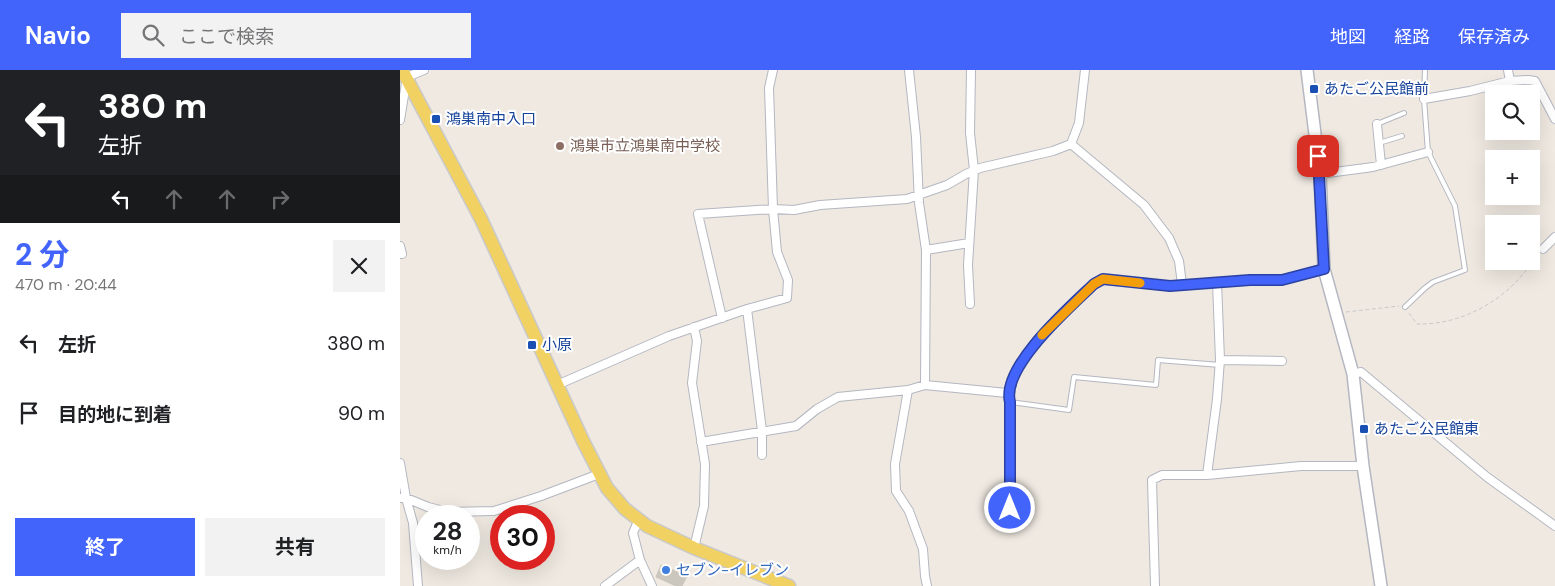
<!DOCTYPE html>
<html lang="ja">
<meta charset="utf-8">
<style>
body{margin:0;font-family:"DM Sans","Noto Sans JP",sans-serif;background:#f2f2f2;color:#202124;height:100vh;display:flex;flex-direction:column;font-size:19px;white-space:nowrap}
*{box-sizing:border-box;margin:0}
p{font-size:16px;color:#757577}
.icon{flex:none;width:28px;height:28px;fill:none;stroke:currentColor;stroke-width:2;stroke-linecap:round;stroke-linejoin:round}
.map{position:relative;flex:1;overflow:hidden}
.panel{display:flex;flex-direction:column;background:#fff;width:400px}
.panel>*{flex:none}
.guide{background:#202124;color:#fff;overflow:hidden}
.controls{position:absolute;left:1085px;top:15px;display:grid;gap:10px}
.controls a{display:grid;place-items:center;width:55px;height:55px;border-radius:0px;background:#fff;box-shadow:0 5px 20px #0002;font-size:25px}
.speed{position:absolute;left:15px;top:435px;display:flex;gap:10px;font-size:25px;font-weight:700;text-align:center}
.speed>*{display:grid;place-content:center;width:65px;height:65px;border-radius:50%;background:#fff;box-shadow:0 5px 20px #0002;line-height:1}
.speed small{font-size:12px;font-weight:400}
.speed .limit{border:8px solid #d22;background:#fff;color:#111}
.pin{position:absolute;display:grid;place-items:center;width:42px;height:42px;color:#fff;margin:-21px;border-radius:10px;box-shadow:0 2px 8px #0006}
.me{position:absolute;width:55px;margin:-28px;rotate:0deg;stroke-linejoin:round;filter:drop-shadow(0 0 4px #0008)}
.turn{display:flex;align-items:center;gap:18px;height:105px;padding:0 15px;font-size:22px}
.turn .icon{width:65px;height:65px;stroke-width:2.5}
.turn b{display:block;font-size:35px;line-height:42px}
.lanes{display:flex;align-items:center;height:48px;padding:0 15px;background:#0003;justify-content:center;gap:25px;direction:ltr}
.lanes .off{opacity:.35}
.round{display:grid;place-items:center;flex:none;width:52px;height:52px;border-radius:0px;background:#f2f2f2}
.head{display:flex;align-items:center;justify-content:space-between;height:85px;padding:0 15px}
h1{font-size:30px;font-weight:700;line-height:38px;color:#4264fb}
.cta{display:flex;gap:10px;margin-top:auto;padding:10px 15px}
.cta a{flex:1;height:58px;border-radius:0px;background:#4264fb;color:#fff;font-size:20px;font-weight:700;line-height:58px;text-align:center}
.cta a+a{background:#f2f2f2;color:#202124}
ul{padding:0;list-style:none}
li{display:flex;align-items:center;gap:15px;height:70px;padding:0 15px}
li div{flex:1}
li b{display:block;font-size:19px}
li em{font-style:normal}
header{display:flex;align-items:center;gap:30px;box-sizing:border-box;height:70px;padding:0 25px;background:#4264fb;color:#fff}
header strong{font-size:24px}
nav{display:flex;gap:28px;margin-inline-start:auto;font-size:18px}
.search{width:350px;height:45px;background:#f2f2f2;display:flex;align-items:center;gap:12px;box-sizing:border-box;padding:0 18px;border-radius:0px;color:#757577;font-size:19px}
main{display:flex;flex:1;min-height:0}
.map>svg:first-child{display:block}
</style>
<header>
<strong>Navio</strong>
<div class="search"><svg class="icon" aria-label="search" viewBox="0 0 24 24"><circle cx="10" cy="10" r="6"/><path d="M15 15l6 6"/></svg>ここで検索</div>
<nav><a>地図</a><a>経路</a><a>保存済み</a></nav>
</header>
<main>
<section class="panel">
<div class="guide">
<div class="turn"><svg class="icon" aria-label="left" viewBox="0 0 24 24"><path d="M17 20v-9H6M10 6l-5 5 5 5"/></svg><div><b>380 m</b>左折</div></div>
<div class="lanes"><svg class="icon" aria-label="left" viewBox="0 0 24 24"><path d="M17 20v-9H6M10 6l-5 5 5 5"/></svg><svg class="icon off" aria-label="ahead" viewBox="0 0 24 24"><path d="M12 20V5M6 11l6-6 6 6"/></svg><svg class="icon off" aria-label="ahead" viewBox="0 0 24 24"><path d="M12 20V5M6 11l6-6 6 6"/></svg><svg class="icon off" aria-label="right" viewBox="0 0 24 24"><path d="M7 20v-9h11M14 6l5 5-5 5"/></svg></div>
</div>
<div class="head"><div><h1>2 分</h1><p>470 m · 20:44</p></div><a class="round"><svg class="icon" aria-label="close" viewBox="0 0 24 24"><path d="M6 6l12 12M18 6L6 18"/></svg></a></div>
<ul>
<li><svg class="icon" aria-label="left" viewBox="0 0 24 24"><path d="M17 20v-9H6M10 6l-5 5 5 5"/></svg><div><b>左折</b></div><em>380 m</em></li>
<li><svg class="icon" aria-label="arrive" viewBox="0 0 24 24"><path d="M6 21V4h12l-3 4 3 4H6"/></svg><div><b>目的地に到着</b></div><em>90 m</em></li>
</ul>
<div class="cta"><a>終了</a><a>共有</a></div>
</section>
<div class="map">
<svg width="1155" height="516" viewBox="0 0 1155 516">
<rect width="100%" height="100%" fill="#efe9e1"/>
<path fill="#cbc7bf" stroke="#cbc5ba" d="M 261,495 L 287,506 L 282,516 L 276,516 L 256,507 Z"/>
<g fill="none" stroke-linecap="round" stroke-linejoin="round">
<defs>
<path id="lane" d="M 977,54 L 1004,43
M 979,73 L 1002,66
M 1005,237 L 1025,218 L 1033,212 L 1065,200 L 1055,136 L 1028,82 L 1024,29 L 1025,0
M 610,332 L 669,340 L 674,307 L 756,315 L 758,290 L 820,295"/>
<path id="street" d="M 1108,0 L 1110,11 L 1128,10 L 1135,11 L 1155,49
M 1024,29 L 1070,21 L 1110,11
M 0,50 L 7,7 L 24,0
M 977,54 L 981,95
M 671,74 L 744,135 L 769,168 L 779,191 L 782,214
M 920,104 L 973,97 L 1028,82
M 0,176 L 2,184 L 0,184
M 1143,179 L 1155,167
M 526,180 L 569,173
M 570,234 L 568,195 L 574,100 L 570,63 L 571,0
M 347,239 L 362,361 L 362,385
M 322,248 L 298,144 L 373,139 L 394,140 L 420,135 L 507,129 L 547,115 L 566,104 L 580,98 L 653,81 L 671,74 L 679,53 L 685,0
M 294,257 L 297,271 L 292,313 L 305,394 L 304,436 L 294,478
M 820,290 L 882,291
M 953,304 L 961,302 L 1087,407 L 1155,456
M 157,315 L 269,266 L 347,239 L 387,228 L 388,210 L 377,182 L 373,139 L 369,18 L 373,0
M 525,315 L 607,323 L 610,332 L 610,438
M 508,320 L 495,394 L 496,421 L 509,441 L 523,479 L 525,506 L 527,516
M 607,323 L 620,294 L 645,261 L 694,214 L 703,209 L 770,216 L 850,210 L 882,210 L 924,199
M 301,372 L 396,356 L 417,339 L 438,327 L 508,320 L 525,315 L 526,180 L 519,133 L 516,67 L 509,0
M 0,393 L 6,428 L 13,453 L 18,516
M 807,405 L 817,329 L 820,290 L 817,212
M 0,428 L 6,428 L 28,437 L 48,442 L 94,441 L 141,426 L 199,404
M 239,449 L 233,463 L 240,490 L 252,516
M 205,516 L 240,490
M 755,516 L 752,410 L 762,405 L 807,405 L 901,396 L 963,396"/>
<path id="secondary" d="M 907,0 L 920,104 L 924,199 L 953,304 L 963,396 L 981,516"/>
<path id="primary" d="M 2,0 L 81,149 L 183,371 L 207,418 L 225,439 L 247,456 L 294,478 L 389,516"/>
</defs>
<use href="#lane" stroke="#b4b7c1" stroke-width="6"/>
<use href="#street" stroke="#b4b7c1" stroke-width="10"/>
<use href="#secondary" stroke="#b4b7c1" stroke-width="14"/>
<use href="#primary" stroke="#c9c9c9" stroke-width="15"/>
<path stroke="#c9c9c9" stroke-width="1" stroke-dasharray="4 2.5" stroke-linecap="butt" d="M 946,242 L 999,236
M 1009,243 L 1017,254 C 1053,255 1089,239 1115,213 C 1123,205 1130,195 1138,186"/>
<use href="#lane" stroke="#fff" stroke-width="4"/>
<use href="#street" stroke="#fff" stroke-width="8"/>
<use href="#secondary" stroke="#fff" stroke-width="11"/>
<use href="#primary" stroke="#f2d163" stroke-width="12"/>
</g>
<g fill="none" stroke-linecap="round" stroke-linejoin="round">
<defs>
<path id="route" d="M 610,438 L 610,332 C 601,297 670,237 694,214 L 703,209 L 770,216 L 850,210 L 882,210 L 924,199 L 918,86"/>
</defs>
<use href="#route" stroke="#2b41a3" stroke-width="12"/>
<use href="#route" stroke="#4264fb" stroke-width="9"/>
<path stroke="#f59e0b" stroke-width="9" d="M 642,265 L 694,214 L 703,209 L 740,213"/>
</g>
<g fill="#1a4fb4" stroke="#fff" stroke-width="2">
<rect x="909" y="14" width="10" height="10" rx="2.5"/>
<rect x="31" y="44" width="10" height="10" rx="2.5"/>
<rect x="127" y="270" width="10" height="10" rx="2.5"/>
<rect x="959" y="354" width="10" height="10" rx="2.5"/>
</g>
<circle fill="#8d6e63" stroke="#fff" stroke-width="2" cx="160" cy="76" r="5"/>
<circle fill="#3f7fe0" stroke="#fff" stroke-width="2" cx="266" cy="500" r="5"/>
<g text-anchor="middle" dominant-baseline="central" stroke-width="4" stroke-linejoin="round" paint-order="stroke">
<g font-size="15" fill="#164399" stroke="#fff" text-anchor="start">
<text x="924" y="19">あたご公民館前</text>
<text x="46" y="49">鴻巣南中入口</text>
<text x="142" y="275">小原</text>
<text x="974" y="359">あたご公民館東</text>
</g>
<g font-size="15" fill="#785e54" stroke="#fff" text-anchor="start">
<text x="170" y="76">鴻巣市立鴻巣南中学校</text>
</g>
<g font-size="15" fill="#366cbe" stroke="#fff" text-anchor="start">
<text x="276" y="500">セブン-イレブン</text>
</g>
</g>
</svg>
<div class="controls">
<a><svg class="icon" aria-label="search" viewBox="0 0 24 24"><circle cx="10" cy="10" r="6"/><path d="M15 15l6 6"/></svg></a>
<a>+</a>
<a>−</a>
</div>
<div class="speed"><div>28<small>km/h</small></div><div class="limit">30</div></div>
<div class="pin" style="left:918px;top:86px;background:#d93025"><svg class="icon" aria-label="arrive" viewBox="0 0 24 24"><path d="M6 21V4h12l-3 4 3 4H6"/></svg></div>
<svg class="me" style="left:610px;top:438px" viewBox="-20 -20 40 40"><circle r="17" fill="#4264fb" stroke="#fff" stroke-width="3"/><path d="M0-11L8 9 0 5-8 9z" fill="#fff"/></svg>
</div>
</main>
